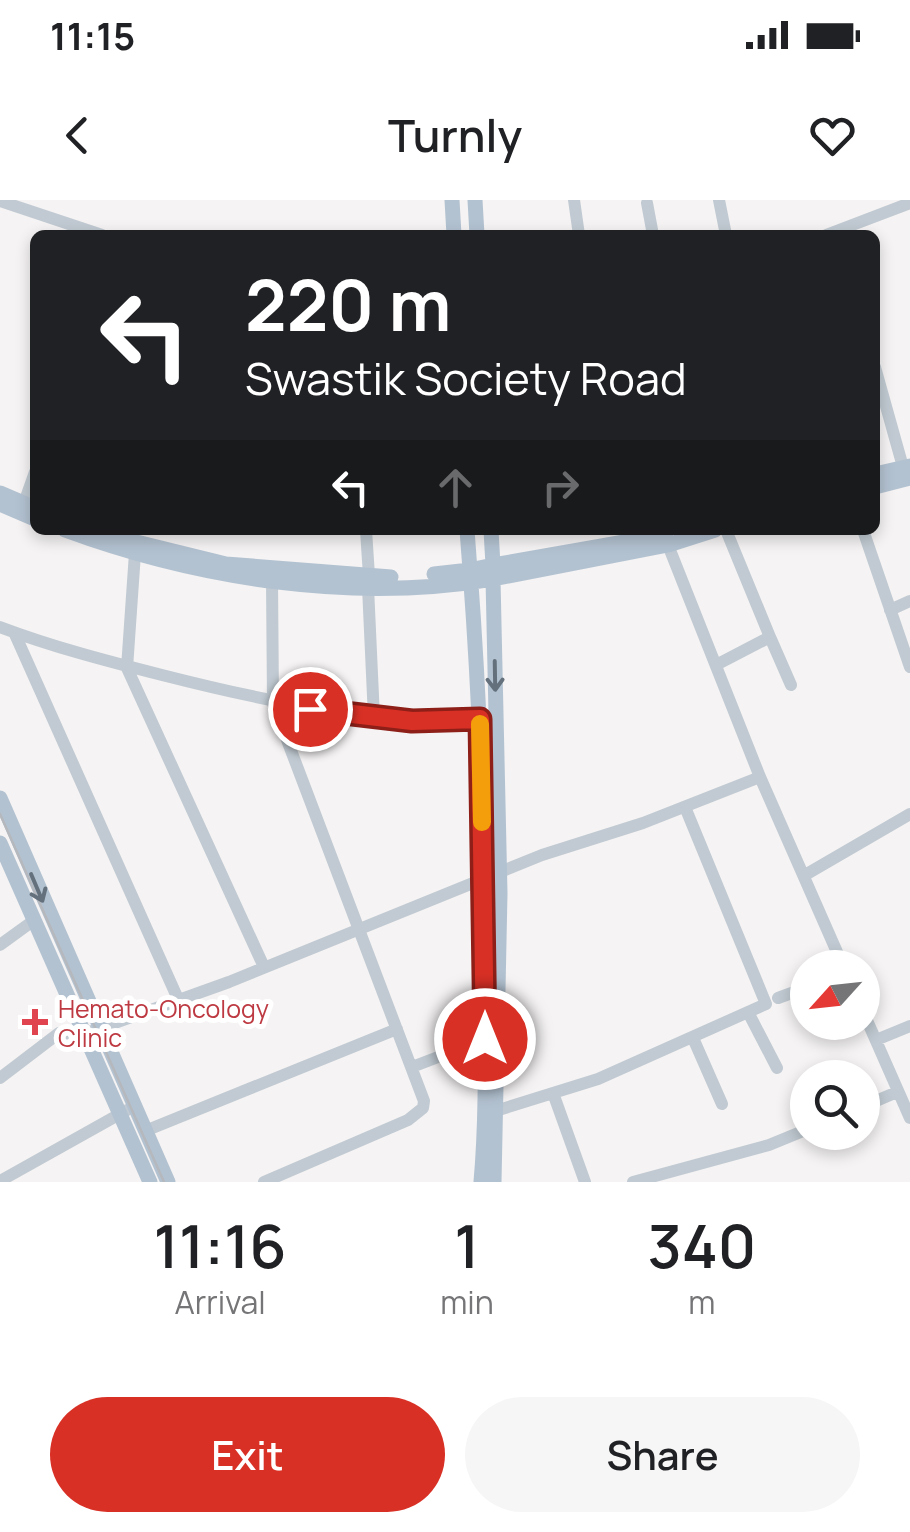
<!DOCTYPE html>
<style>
body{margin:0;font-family:Manrope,sans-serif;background:#f6f6f6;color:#202124;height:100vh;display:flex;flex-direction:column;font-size:38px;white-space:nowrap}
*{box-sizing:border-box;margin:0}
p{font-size:32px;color:#757577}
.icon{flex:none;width:55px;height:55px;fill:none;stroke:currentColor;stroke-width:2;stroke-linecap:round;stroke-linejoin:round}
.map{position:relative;height:982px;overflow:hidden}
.drawer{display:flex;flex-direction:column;background:#fff;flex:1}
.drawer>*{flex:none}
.top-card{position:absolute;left:30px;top:30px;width:850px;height:305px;border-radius:15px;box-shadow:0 5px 15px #0003;background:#202124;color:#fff;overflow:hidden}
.needle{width:65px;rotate:243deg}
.controls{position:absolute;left:790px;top:750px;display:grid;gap:20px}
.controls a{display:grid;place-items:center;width:90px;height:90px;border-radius:50%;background:#fff;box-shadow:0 5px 15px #0003;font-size:50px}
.pin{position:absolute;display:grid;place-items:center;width:85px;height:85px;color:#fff;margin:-42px;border:5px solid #fff;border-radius:50%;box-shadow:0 2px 10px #0007}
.me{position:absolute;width:110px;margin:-55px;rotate:0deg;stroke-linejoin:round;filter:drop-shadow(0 0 8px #0008)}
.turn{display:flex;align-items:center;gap:35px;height:210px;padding:0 50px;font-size:45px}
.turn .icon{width:130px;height:130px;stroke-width:2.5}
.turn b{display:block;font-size:70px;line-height:85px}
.lanes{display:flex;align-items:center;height:95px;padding:0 50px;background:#0003;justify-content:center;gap:50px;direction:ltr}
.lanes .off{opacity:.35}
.eta{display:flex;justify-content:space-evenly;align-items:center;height:170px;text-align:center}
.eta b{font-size:60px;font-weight:600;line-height:70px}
.primary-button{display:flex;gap:20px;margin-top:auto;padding:20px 50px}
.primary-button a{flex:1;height:115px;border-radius:60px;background:#d93025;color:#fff;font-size:40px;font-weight:600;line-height:115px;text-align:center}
.primary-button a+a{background:#f6f6f6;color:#202124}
.status{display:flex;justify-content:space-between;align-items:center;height:70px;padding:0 50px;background:#fff;direction:ltr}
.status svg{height:28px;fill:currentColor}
header{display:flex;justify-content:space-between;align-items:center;height:130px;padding:0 50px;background:#fff;font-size:45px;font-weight:600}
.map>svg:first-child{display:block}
</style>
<div class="status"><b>11:15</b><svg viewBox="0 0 49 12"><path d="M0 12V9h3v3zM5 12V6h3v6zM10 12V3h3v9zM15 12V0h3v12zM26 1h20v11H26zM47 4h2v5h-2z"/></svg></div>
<header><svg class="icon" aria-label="back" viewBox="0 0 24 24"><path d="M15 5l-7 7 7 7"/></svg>Turnly<svg class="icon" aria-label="heart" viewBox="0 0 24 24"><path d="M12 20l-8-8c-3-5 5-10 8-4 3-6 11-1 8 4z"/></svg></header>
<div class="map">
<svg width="910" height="982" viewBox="0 0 910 982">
<rect width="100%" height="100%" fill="#f5f3f3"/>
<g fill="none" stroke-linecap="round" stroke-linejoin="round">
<path stroke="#c1cad2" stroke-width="12" d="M 574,0 L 579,35
M 719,0 L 726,35
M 0,1 L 102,35
M 647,3 L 653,35
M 826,35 L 910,3
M 875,167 L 903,267
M 24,303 L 35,272
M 366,330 L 369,376
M 863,330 L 910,467
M 668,345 L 760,577 L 844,768
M 135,353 L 127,468 L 264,767
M 368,387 L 374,518
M 890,410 L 910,401
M 0,427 C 53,447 107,461 162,475 C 268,502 369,523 479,519
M 14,432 L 178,799
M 770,437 L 791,485
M 716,465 L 770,437 L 726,330
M 805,675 L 910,614
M 0,745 L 33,721
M 778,798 L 808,787
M 862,809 L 910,918
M 749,814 L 777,868
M 693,838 L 722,904
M 876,840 L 910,826
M 412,867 L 485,839
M 0,878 L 59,833 L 84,834 L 229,782 L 542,655 L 643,623 L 760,577
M 553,893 L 585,982
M 862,907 L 897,892
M 489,913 L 598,879 L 766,804 L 685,607
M 145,931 L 397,829
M 0,981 L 127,910
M 264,982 L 408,920 L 423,908 L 424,901 L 273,503 L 272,380
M 633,982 L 769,945 L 808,929"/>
<path stroke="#b3c2d1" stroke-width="15" d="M 452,0 L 454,35
M 475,0 L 477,35
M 875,274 L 910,266
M 875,287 L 910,278
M 0,293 L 35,308
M 0,304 L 35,319
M 65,330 C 198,379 352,403 493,379 L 493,365 L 470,370 C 480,504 485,640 485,775 C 485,845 487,913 481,982
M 491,330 L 493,365 L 630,341 L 668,330
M 108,335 L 226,364 L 391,377
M 434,374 L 470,370 L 467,330
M 0,598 L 168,982
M 0,643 L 150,982
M 494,982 L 500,693 L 493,379 L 668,345 L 715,330"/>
<path stroke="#b5b8bd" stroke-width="2.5" d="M 0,614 L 164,982"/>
</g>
<defs><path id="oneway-shaft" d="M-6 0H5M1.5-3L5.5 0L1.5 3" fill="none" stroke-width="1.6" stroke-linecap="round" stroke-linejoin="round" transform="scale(2.5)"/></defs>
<g stroke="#64717d">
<use href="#oneway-shaft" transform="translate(495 476) rotate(89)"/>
<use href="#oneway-shaft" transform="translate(37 688) rotate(67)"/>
</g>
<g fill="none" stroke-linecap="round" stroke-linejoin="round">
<defs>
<path id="route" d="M 310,509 L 412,521 L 480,519 L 485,839"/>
</defs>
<use href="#route" stroke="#8d1f18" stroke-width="25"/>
<use href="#route" stroke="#d93025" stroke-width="18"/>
<path stroke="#f59e0b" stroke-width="18" d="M 480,524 L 482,622"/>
</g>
<path fill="#e0444e" stroke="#fff" stroke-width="4" d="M30 807h10v10h10v10h-10v10h-10v-10h-10v-10h10z"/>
<g text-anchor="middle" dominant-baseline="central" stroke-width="10" stroke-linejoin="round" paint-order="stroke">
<g font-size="25" fill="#be3a42" stroke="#fff" text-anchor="start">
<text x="58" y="808">Hemato-Oncology<tspan x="58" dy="29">Clinic</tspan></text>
</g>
</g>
</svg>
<div class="controls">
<a><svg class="needle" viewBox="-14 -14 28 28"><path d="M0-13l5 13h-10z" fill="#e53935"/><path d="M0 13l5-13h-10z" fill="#757577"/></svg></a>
<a><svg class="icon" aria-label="search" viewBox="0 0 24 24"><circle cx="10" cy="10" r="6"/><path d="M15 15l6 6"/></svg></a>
</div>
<div class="pin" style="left:310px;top:509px;background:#d93025"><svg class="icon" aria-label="arrive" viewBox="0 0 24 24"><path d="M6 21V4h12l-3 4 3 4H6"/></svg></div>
<svg class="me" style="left:485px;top:839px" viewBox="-20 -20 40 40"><circle r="17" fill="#d93025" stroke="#fff" stroke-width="3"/><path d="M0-11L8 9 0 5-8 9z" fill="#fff"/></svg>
<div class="top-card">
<div class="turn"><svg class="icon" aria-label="left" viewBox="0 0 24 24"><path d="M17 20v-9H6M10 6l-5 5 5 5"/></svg><div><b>220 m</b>Swastik Society Road</div></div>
<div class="lanes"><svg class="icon" aria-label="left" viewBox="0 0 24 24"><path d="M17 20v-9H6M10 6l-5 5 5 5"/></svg><svg class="icon off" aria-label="ahead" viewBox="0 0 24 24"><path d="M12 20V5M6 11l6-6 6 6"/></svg><svg class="icon off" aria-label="right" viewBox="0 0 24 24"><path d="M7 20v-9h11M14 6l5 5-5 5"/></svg></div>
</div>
</div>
<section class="drawer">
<div class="eta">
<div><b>11:16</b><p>Arrival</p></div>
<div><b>1</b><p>min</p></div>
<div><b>340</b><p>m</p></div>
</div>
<div class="primary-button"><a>Exit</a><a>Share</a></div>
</section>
